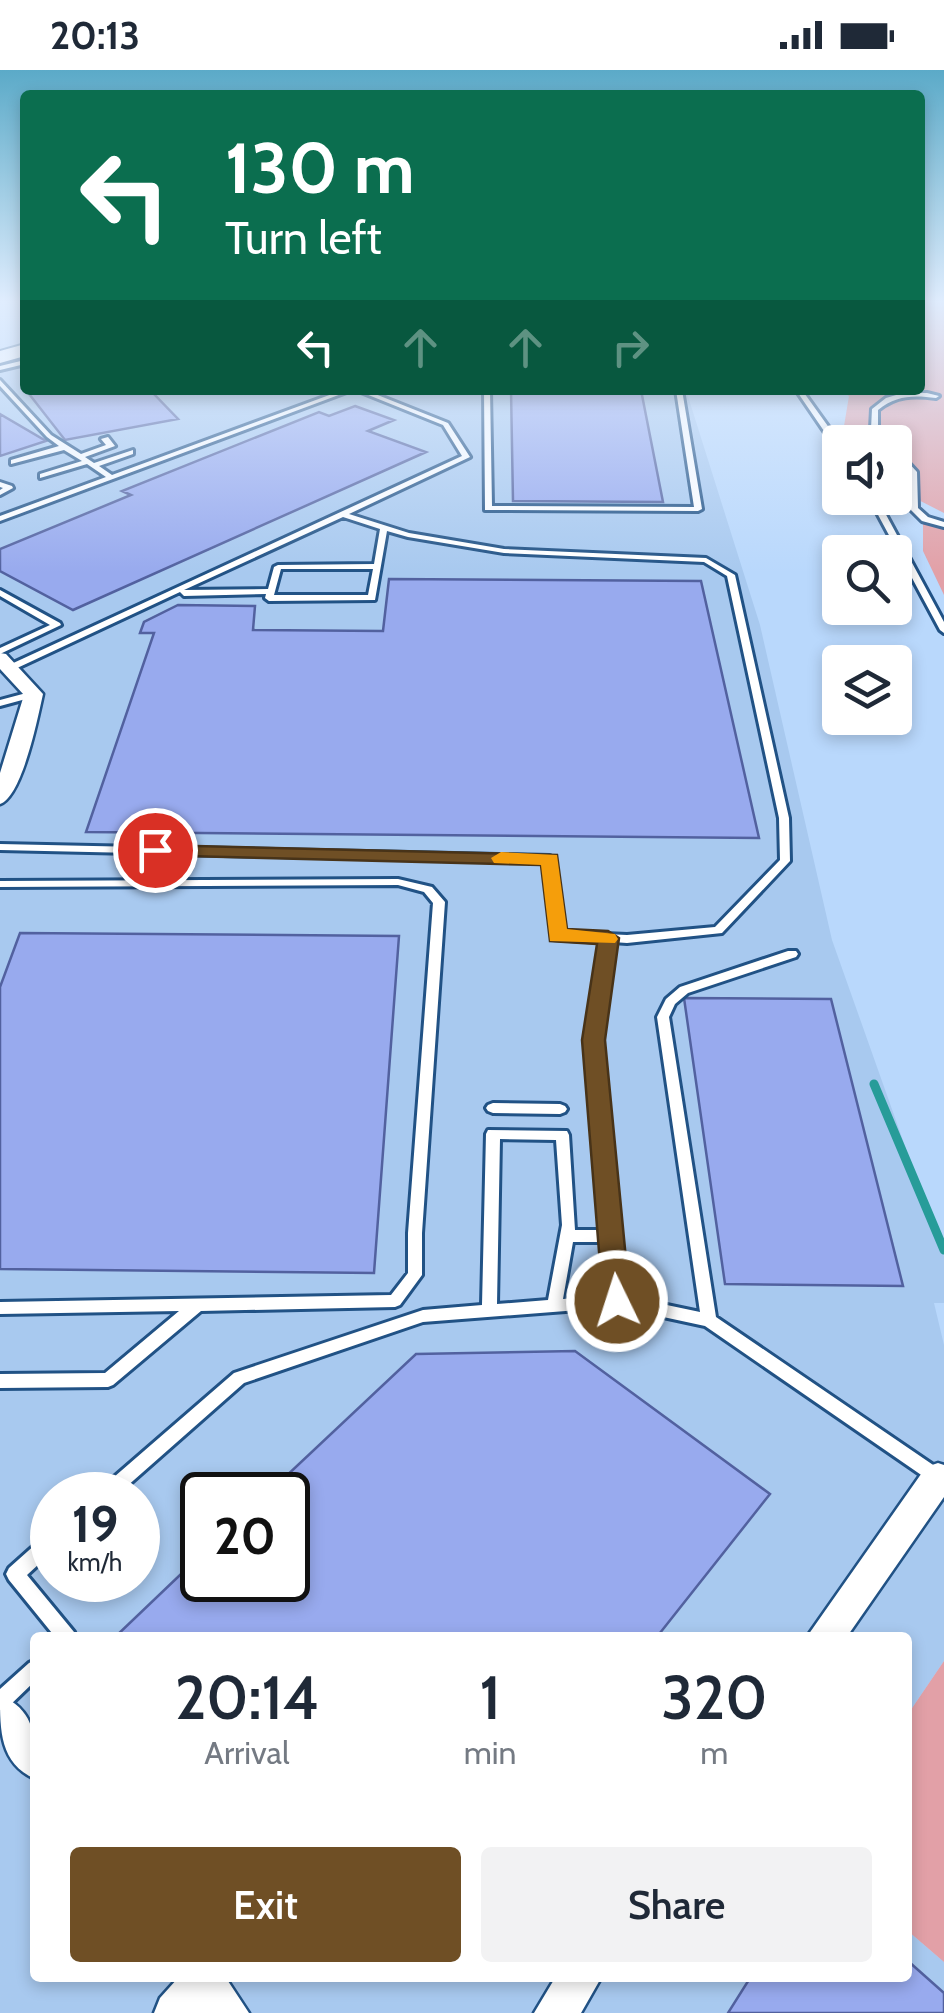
<!DOCTYPE html>
<style>
body{margin:0;font-family:Cabin,sans-serif;background:#f2f2f3;color:#1f2937;height:100vh;display:flex;flex-direction:column;font-size:38px;white-space:nowrap}
*{box-sizing:border-box;margin:0}
p{font-size:32px;color:#747a83}
.icon{flex:none;width:55px;height:55px;fill:none;stroke:currentColor;stroke-width:2;stroke-linecap:round;stroke-linejoin:round}
.map{position:relative;flex:1;overflow:hidden}
.panel{position:absolute;left:30px;top:1562px;width:882px;height:350px;display:flex;flex-direction:column;background:#fff;border-radius:10px;box-shadow:0 5px 15px #0003}
.panel>*{flex:none}
.banner{position:absolute;left:20px;top:20px;width:905px;height:305px;border-radius:10px;box-shadow:0 5px 15px #0003;background:#0b6e4f;color:#fff;overflow:hidden}
.controls{position:absolute;left:822px;top:355px;display:grid;gap:20px}
.controls a{display:grid;place-items:center;width:90px;height:90px;border-radius:10px;background:#fff;box-shadow:0 5px 15px #0003;font-size:50px}
.speed{position:absolute;left:30px;top:1402px;display:flex;gap:20px;font-size:50px;font-weight:700;text-align:center}
.speed>*{display:grid;place-content:center;width:130px;height:130px;border-radius:50%;background:#fff;box-shadow:0 5px 15px #0003;line-height:1}
.speed small{font-size:25px;font-weight:400}
.speed .limit{border:5px solid #111;border-radius:15px;background:#fff;color:#111}
.pin{position:absolute;display:grid;place-items:center;width:85px;height:85px;color:#fff;margin:-42px;border:5px solid #fff;border-radius:50%;box-shadow:0 2px 10px #0007}
.me{position:absolute;width:110px;margin:-55px;rotate:356deg;stroke-linejoin:round;filter:drop-shadow(0 0 8px #0008)}
.turn{display:flex;align-items:center;gap:35px;height:210px;padding:0 40px;font-size:45px}
.turn .icon{width:130px;height:130px;stroke-width:2.5}
.turn b{display:block;font-size:70px;line-height:85px}
.lanes{display:flex;align-items:center;height:95px;padding:0 40px;background:#0003;justify-content:center;gap:50px;direction:ltr}
.lanes .off{opacity:.35}
.eta{display:flex;justify-content:space-evenly;align-items:center;height:170px;text-align:center}
.eta b{font-size:60px;font-weight:600;line-height:70px}
.cta{display:flex;gap:20px;margin-top:auto;padding:20px 40px}
.cta a{flex:1;height:115px;border-radius:10px;background:#6f4f25;color:#fff;font-size:40px;font-weight:600;line-height:115px;text-align:center}
.cta a+a{background:#f2f2f3;color:#1f2937}
.status{display:flex;justify-content:space-between;align-items:center;height:70px;padding:0 50px;background:#fff;direction:ltr}
.status svg{height:28px;fill:currentColor}
.map>svg:first-child{display:block}
</style>
<div class="status"><b>20:13</b><svg viewBox="0 0 49 12"><path d="M0 12V9h3v3zM5 12V6h3v6zM10 12V3h3v9zM15 12V0h3v12zM26 1h20v11H26zM47 4h2v5h-2z"/></svg></div>
<div class="map">
<svg width="944" height="1943" viewBox="0 0 944 1943">
<rect width="100%" height="100%" fill="#b9d8fc"/>
<path fill="#a8c9ef" fill-rule="evenodd" d="M 25,289 L 25,320 L 686,320 L 760,555 L 832,870 L 944,1186 L 944,1233 L 934,1233 L 944,1275 L 944,1591 L 908,1644 L 908,1568 L 35,1568 L 35,1908 L 908,1908 L 908,1861 L 944,1892 L 944,1943 L 0,1943 L 0,296 ZM 52,1425 L 138,1425 L 138,1510 L 52,1510 ZM 202,1425 L 288,1425 L 288,1510 L 202,1510 Z"/>
<path fill="#e2a0a7" d="M 920,231 L 944,231 L 944,443 L 895,418 L 895,372 L 849,372 L 844,356 L 849,326 L 841,320 L 920,320 Z
M 923,452 L 944,459 L 944,525 L 923,481 Z
M 944,1591 L 944,1892 L 908,1861 L 908,1644 Z"/>
<g fill="none" stroke-linecap="round" stroke-linejoin="round">
<path stroke="#279c99" stroke-width="9" d="M 874,1014 L 944,1180"/>
</g>
<path fill="#98aaee" stroke="#52619f" stroke-width="2.5" d="M 26,320 L 150,320 L 178,349 L 65,370 Z
M 511,320 L 641,320 L 663,432 L 513,431 Z
M 355,336 L 394,350 L 368,361 L 426,382 L 73,540 L 0,501 L 0,479 L 131,425 L 122,421 L 319,342 L 329,346 Z
M 0,344 L 46,371 L 0,386 Z
M 389,509 L 701,511 L 759,768 L 86,762 L 154,563 L 140,563 L 144,552 L 178,535 L 255,536 L 253,560 L 383,561 Z
M 20,863 L 399,866 L 374,1203 L 0,1199 L 0,917 Z
M 684,928 L 831,929 L 903,1216 L 725,1214 Z
M 575,1281 L 770,1424 L 656,1568 L 114,1568 L 202,1484 L 202,1510 L 288,1510 L 288,1425 L 266,1425 L 416,1284 Z
M 908,1891 L 944,1923 L 944,1943 L 728,1943 L 750,1908 L 908,1908 Z"/>
<g fill="none" stroke-linecap="round" stroke-linejoin="round">
<defs>
<path id="service" d="M 25,290 L 25,294 L 0,300 L 0,296 Z
M 0,310 L 51,365 L 81,384 L 106,375 L 101,369 L 108,367 L 115,376 L 85,387 L 94,393 L 133,380 L 133,384 L 99,396 L 112,405 L 343,320 L 352,320 L 0,451 L 0,446 L 106,407 L 87,394 L 40,408 L 40,404 L 82,391 L 64,380 L 11,394 L 11,390 L 59,376 L 47,367 L 0,316 Z
M 356,320 L 365,320 L 448,353 L 470,387 L 349,444 L 409,463 L 504,479 L 706,488 L 735,505 L 789,748 L 790,791 L 722,863 L 627,873 L 613,872 L 600,970 L 624,1226 L 700,1242 L 657,947 L 666,929 L 680,917 L 788,881 L 796,881 L 798,884 L 796,887 L 688,923 L 675,934 L 669,947 L 716,1247 L 942,1401 L 944,1406 L 942,1411 L 936,1414 L 930,1411 L 705,1256 L 617,1237 L 423,1252 L 244,1313 L 117,1425 L 97,1425 L 99,1420 L 234,1303 L 423,1240 L 482,1235 L 486,1064 L 488,1060 L 567,1061 L 569,1065 L 575,1160 L 604,1160 L 588,970 L 602,872 L 553,869 L 545,792 L 0,780 L 0,774 L 550,786 L 555,789 L 562,862 L 627,865 L 715,857 L 780,790 L 779,748 L 727,506 L 704,492 L 504,483 L 408,467 L 387,461 L 375,530 L 269,531 L 265,528 L 266,524 L 184,526 L 180,522 L 15,599 L 9,599 L 9,595 L 462,386 L 443,355 ZM 343,447 L 380,459 L 374,494 L 278,495 L 274,497 L 268,519 L 184,520 ZM 281,499 L 373,499 L 368,525 L 274,525 ZM 500,1069 L 556,1070 L 562,1155 L 548,1230 L 497,1234 ZM 573,1172 L 605,1172 L 609,1225 L 563,1229 Z
M 484,320 L 490,320 L 492,436 L 694,437 L 676,320 L 682,320 L 702,439 L 698,441 L 485,440 Z
M 796,320 L 802,320 L 840,373 L 840,380 L 837,380 Z
M 903,323 L 927,323 L 939,326 L 936,328 C 914,325 896,325 878,340 L 878,358 L 893,372 L 885,372 L 871,359 L 872,339 L 886,328 Z
M 895,378 L 917,402 L 918,438 L 928,447 L 944,452 L 944,457 L 922,451 L 910,439 L 909,402 L 895,385 Z
M 0,412 L 12,416 L 13,418 L 0,425 L 0,420 L 3,418 L 0,417 Z
M 869,428 L 877,428 L 944,552 L 944,563 L 940,560 Z
M 0,520 L 60,553 L 61,555 L 0,584 L 0,578 L 50,555 L 0,526 Z
M 34,621 L 37,622 L 37,626 L 0,636 L 0,630 Z
M 398,809 L 432,817 L 445,832 L 422,1163 L 422,1205 L 400,1235 L 395,1237 L 201,1241 L 113,1315 L 108,1317 L 0,1318 L 0,1304 L 105,1303 L 179,1241 L 0,1244 L 0,1232 L 391,1225 L 408,1203 L 408,1163 L 433,833 L 424,822 L 398,815 L 0,817 L 0,811 Z
M 493,1033 L 560,1034 L 565,1036 L 567,1039 L 565,1042 L 560,1044 L 493,1043 L 488,1041 L 486,1038 L 488,1035 Z
M 52,1463 L 52,1482 L 27,1505 L 74,1562 L 77,1568 L 56,1568 L 9,1510 L 6,1504 L 9,1498 L 46,1465 Z
M 35,1590 L 35,1611 L 7,1638 L 0,1640 L 0,1619 L 29,1593 Z"/>
<path id="minor" d="M 0,583 L 6,584 L 43,624 C 38,647 22,727 0,734 L 0,703 L 24,625 L 0,599 Z
M 938,1393 L 944,1395 L 944,1427 L 846,1568 L 806,1568 L 926,1397 Z
M 0,1625 C 39,1642 35,1673 35,1709 C 0,1693 0,1661 0,1625 Z
M 178,1908 L 226,1908 L 249,1943 L 154,1943 L 160,1928 Z
M 555,1908 L 601,1908 L 581,1943 L 534,1943 Z"/>
<path id="secondary" d="M 25,274 L 25,286 L 0,293 L 0,281 Z"/>
</defs>
<use href="#service" stroke="#215285" stroke-width="6"/>
<use href="#minor" stroke="#215285" stroke-width="5"/>
<use href="#secondary" stroke="#215285" stroke-width="4"/>
<use href="#service" fill="#fff" fill-rule="evenodd"/>
<use href="#minor" fill="#fff" fill-rule="evenodd"/>
<use href="#secondary" fill="#fff" fill-rule="evenodd"/>
</g>
<linearGradient id="sky" x2="0" y2="1"><stop stop-color="#5baac8"/><stop offset="0.46" stop-color="#e0edfe"/><stop offset="1" stop-color="#e0edfe" stop-opacity="0"/></linearGradient>
<rect width="944" height="503" fill="url(#sky)"/>
<path fill="#6f4f25" stroke="#483318" stroke-width="2.5" d="M 155,775 L 557,785 L 567,859 L 608,861 L 619,868 L 605,970 L 630,1231 L 626,1239 L 617,1242 L 607,1239 L 603,1231 L 582,970 L 597,874 L 550,871 L 541,795 L 148,785 L 145,780 Z"/>
<path fill="#f59e0b" d="M 501,782 L 557,785 L 567,859 L 615,864 L 618,869 L 615,873 L 550,871 L 541,795 L 494,793 L 491,788 Z"/>
</svg>
<div class="controls">
<a><svg class="icon" aria-label="sound" viewBox="0 0 24 24"><path d="M4 9h4l5-4v14l-5-4H4zM17 9q2 3 0 6"/></svg></a>
<a><svg class="icon" aria-label="search" viewBox="0 0 24 24"><circle cx="10" cy="10" r="6"/><path d="M15 15l6 6"/></svg></a>
<a><svg class="icon" aria-label="layers" viewBox="0 0 24 24"><path d="M12 4l9 5-9 5-9-5zM3 14l9 5 9-5"/></svg></a>
</div>
<div class="speed"><div>19<small>km/h</small></div><div class="limit">20</div></div>
<div class="pin" style="left:155px;top:780px;background:#d93025"><svg class="icon" aria-label="arrive" viewBox="0 0 24 24"><path d="M6 21V4h12l-3 4 3 4H6"/></svg></div>
<svg class="me" style="left:617px;top:1231px" viewBox="-20 -20 40 40"><circle r="17" fill="#6f4f25" stroke="#fff" stroke-width="3"/><path d="M0-11L8 9 0 5-8 9z" fill="#fff"/></svg>
<div class="banner">
<div class="turn"><svg class="icon" aria-label="left" viewBox="0 0 24 24"><path d="M17 20v-9H6M10 6l-5 5 5 5"/></svg><div><b>130 m</b>Turn left</div></div>
<div class="lanes"><svg class="icon" aria-label="left" viewBox="0 0 24 24"><path d="M17 20v-9H6M10 6l-5 5 5 5"/></svg><svg class="icon off" aria-label="ahead" viewBox="0 0 24 24"><path d="M12 20V5M6 11l6-6 6 6"/></svg><svg class="icon off" aria-label="ahead" viewBox="0 0 24 24"><path d="M12 20V5M6 11l6-6 6 6"/></svg><svg class="icon off" aria-label="right" viewBox="0 0 24 24"><path d="M7 20v-9h11M14 6l5 5-5 5"/></svg></div>
</div>
<section class="panel">
<div class="eta">
<div><b>20:14</b><p>Arrival</p></div>
<div><b>1</b><p>min</p></div>
<div><b>320</b><p>m</p></div>
</div>
<div class="cta"><a>Exit</a><a>Share</a></div>
</section>
</div>
